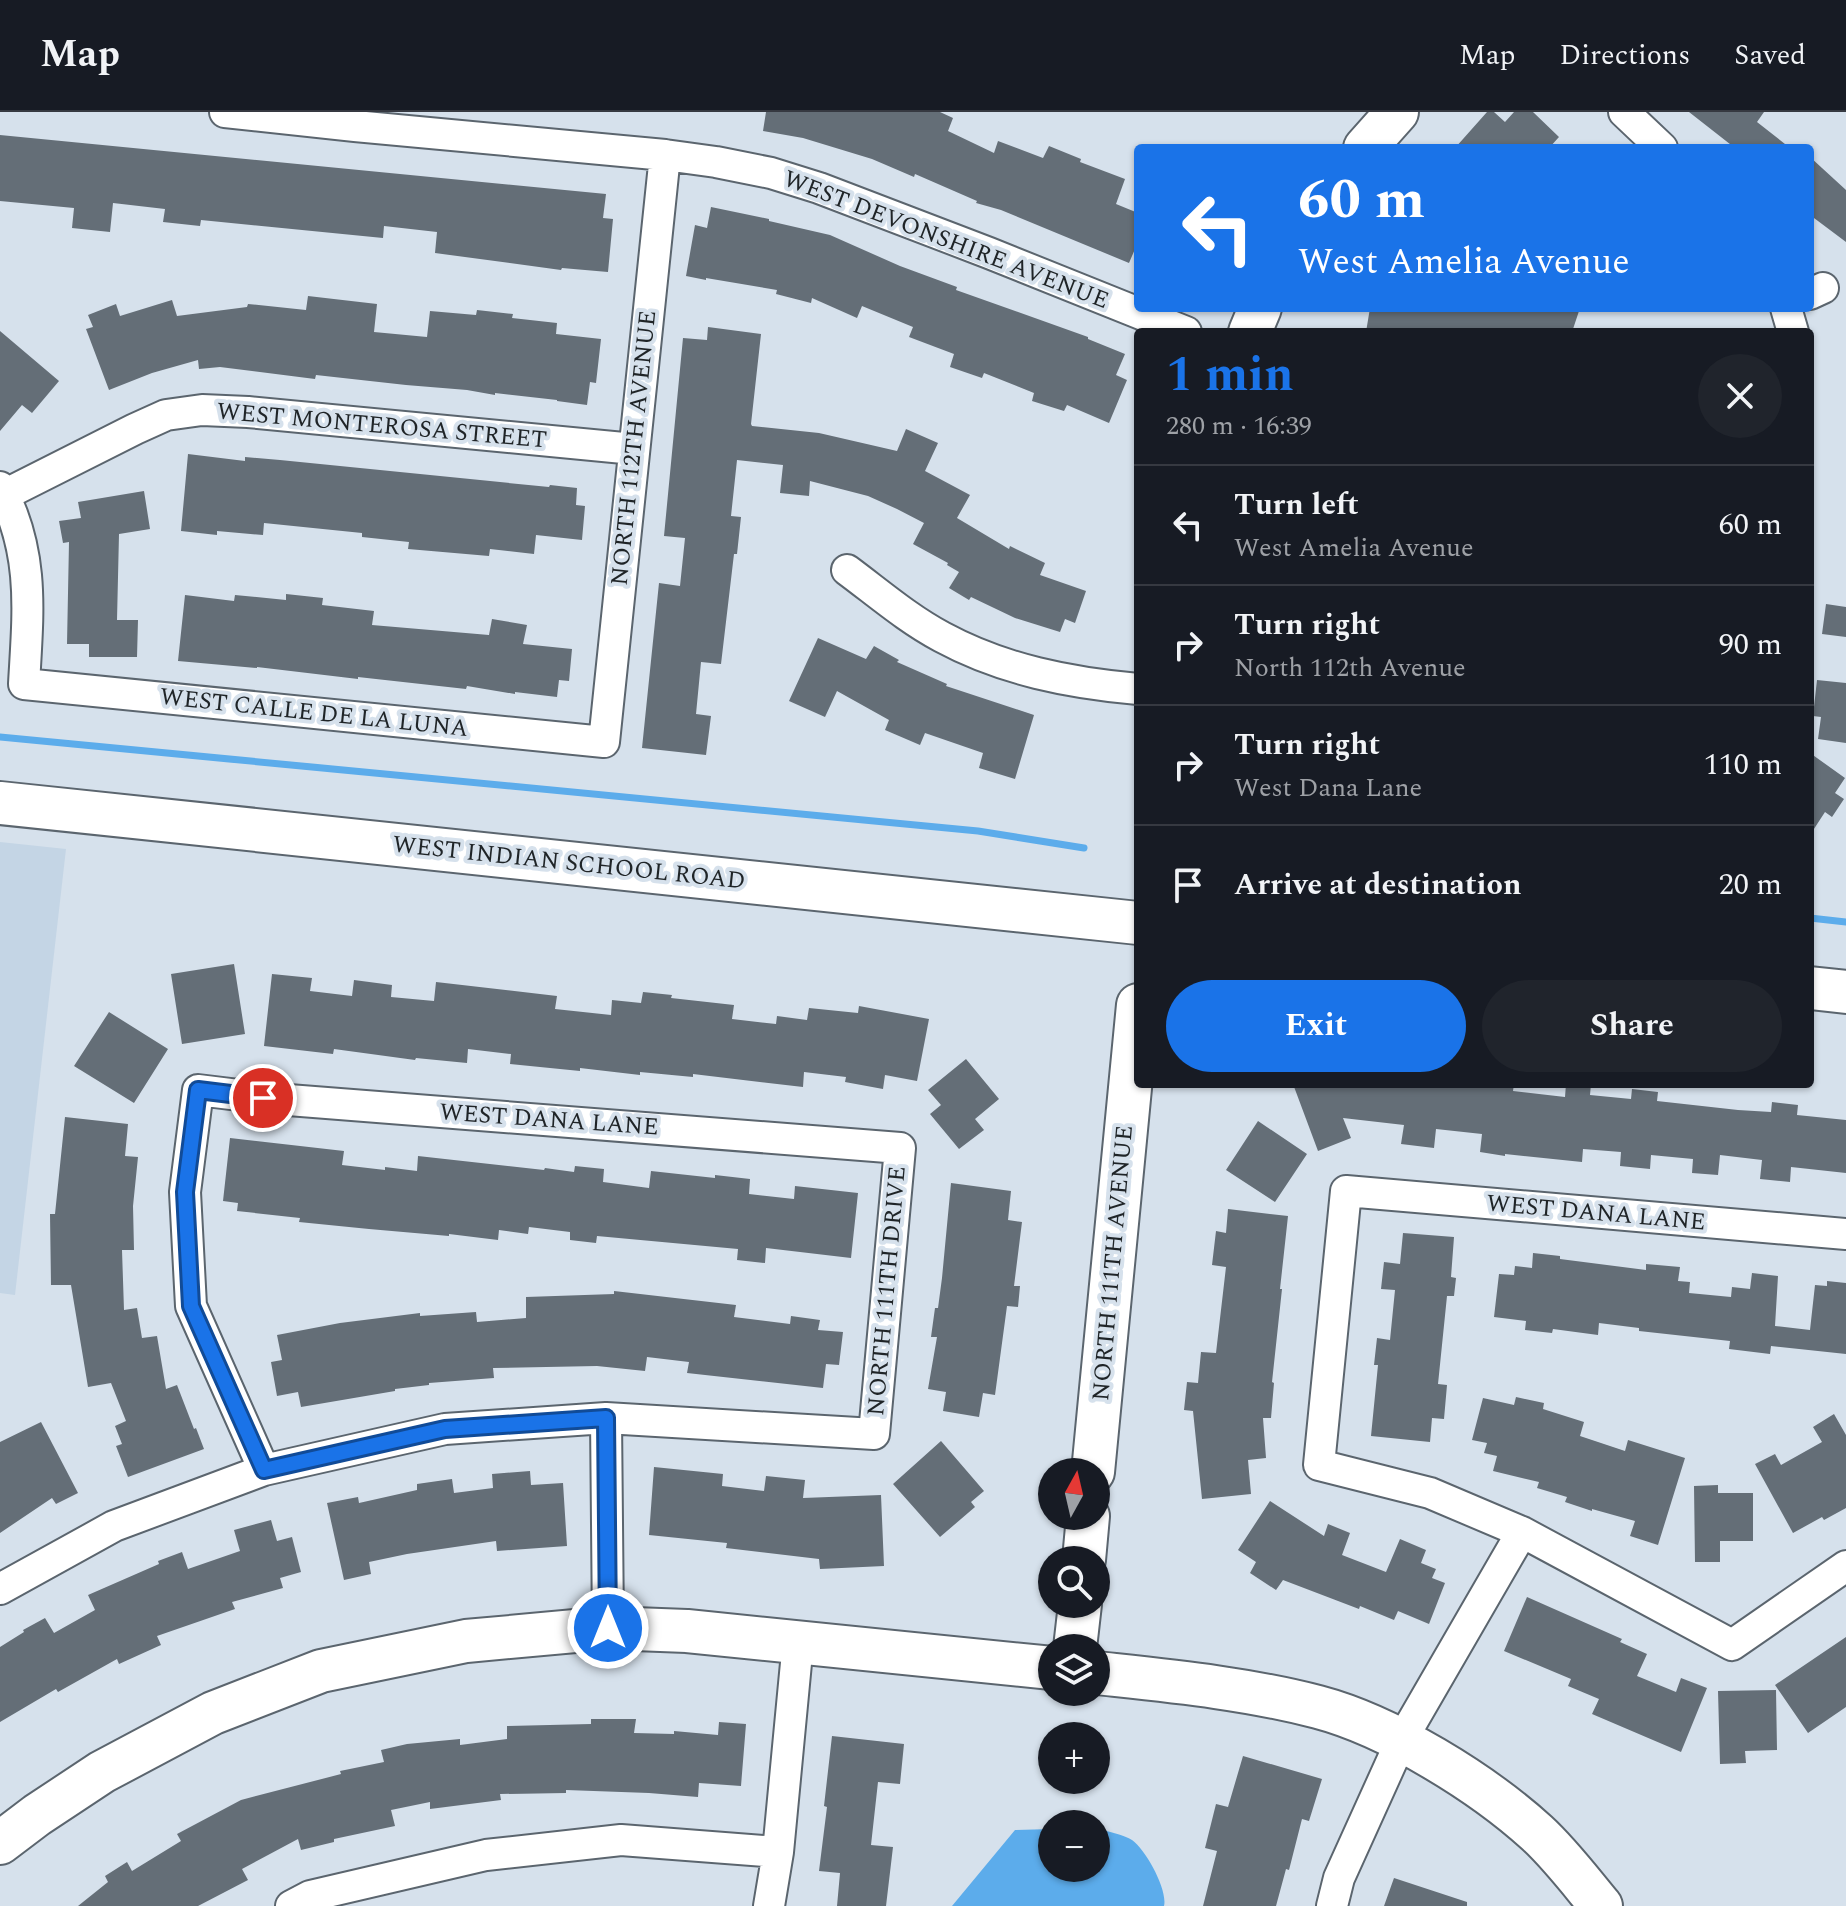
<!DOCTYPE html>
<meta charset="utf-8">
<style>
body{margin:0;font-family:Spectral,serif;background:#20242c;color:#f1f3f6;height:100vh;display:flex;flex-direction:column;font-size:30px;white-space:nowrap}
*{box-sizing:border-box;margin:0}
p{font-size:26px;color:#9ea1a6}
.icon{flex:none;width:44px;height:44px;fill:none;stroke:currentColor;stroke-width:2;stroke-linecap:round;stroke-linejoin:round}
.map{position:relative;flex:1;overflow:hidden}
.drawer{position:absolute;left:1134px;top:216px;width:680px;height:760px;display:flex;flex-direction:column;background:#171b24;border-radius:8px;box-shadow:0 2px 6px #0004}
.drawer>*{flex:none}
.hud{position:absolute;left:1134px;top:32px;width:680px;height:168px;border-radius:8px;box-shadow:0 2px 6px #0004;background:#1a73e8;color:#fff;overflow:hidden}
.needle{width:52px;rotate:8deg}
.fabs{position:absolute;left:1038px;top:1346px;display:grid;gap:16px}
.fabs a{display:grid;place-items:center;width:72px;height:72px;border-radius:50%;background:#171b24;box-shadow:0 2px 6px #0004;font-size:40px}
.pin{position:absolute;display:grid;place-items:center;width:68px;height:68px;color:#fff;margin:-34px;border:4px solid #fff;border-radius:50%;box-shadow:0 2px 8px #0007}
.me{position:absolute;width:88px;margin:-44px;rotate:0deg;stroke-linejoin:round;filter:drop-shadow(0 0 6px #0008)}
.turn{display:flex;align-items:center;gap:28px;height:168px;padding:0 32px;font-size:36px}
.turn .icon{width:104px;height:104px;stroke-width:2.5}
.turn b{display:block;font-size:56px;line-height:68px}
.round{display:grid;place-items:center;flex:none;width:84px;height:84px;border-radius:42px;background:#20242c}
.overview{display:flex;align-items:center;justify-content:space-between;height:136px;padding:0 32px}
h1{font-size:48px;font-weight:700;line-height:60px;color:#1a73e8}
.cta{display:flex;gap:16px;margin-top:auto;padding:16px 32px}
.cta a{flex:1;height:92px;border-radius:48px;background:#1a73e8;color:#fff;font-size:32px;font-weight:700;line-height:92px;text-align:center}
.cta a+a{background:#20242c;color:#f1f3f6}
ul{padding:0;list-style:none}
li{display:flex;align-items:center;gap:24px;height:120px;padding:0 32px;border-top:2px solid #363941}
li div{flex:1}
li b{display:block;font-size:30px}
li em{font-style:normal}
header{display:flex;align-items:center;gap:48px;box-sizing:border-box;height:112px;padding:0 40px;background:#171b24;border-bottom:2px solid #363941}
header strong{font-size:38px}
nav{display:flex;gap:44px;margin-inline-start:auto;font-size:28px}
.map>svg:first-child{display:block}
</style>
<header>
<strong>Map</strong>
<nav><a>Map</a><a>Directions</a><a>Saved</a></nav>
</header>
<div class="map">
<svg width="1846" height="1794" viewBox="0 0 1846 1794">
<rect width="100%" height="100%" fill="#d6e1ec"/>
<path fill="#c4d5e5" d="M 0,730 L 66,737 L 15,1183 L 0,1181 Z"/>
<path fill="#5caceb" d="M 1096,1716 C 1105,1719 1125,1723 1132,1728 C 1146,1738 1168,1778 1164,1794 L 952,1794 L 1015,1718 L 1052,1717 L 1052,1756 L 1096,1756 Z"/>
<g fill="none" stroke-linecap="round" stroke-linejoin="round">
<path stroke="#5caceb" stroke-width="7" d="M 0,625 L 978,719 L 1084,736
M 1810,806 L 1846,810"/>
</g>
<path fill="#646e77" d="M 766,0 L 940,0 L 953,6 L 948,19 L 994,41 L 998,29 L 1043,46 L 1049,34 L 1081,47 L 1080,50 L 1125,67 L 1116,92 L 1138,101 L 1138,130 L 1129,151 L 1001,98 L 976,91 L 977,89 L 915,62 L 914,65 L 872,47 L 803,26 L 763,19 Z
M 1487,0 L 1494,0 L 1505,10 L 1514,0 L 1533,0 L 1559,25 L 1549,36 L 1455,36 Z
M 1689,0 L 1764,0 L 1757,10 L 1790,36 L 1735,36 Z
M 0,23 L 606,82 L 603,106 L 613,107 L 608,160 L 562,156 L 561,158 L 435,141 L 437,120 L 384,114 L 383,126 L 201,108 L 200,114 L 163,110 L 165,97 L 113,91 L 110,120 L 72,116 L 74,96 L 0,89 Z
M 1810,45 L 1846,78 L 1846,130 L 1810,103 Z
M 711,95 L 769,107 L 769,109 L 830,123 L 900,154 L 957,175 L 956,178 L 1088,225 L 1088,227 L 1125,242 L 1116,263 L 1127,268 L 1109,311 L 1067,293 L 1064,299 L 1032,289 L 1034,281 L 984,261 L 982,266 L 950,255 L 954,242 L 909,225 L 913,215 L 862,194 L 857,206 L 812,186 L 811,191 L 776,182 L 777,178 L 706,166 L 706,168 L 686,164 L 695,113 L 707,116 Z
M 308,184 L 377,192 L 374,220 L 427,225 L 430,199 L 476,203 L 477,198 L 513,202 L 512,206 L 557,211 L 556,222 L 601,227 L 596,271 L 590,270 L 587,293 L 557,289 L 557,288 L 495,281 L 495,283 L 467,278 L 406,273 L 316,263 L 315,267 L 220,255 L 199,257 L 198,248 L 152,261 L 109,278 L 86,217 L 93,215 L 88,203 L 116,192 L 120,204 L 172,188 L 177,204 L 247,195 L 248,192 L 306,198 Z
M 1370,196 L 1580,196 L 1572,220 L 1366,220 Z
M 708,215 L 761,222 L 751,312 L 752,314 L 819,321 L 897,339 L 906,317 L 938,331 L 925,359 L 970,383 L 957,406 L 1009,437 L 1010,434 L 1045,451 L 1040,463 L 1086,479 L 1075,511 L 1065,507 L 1060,520 L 1015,506 L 971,485 L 969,488 L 949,476 L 959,460 L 947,453 L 948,451 L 913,432 L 924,411 L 897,397 L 868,384 L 810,369 L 809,384 L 780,381 L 783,353 L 737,348 L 731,404 L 741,405 L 737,442 L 734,442 L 721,552 L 701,550 L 696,602 L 711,604 L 706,643 L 642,636 L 659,471 L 680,474 L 685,426 L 664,424 L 683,226 L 707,228 Z
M 0,219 L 59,269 L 32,301 L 22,293 L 0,319 Z
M 188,342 L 245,349 L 245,345 L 280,348 L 549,375 L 550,373 L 577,376 L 576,393 L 585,394 L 582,428 L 536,423 L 534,442 L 490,437 L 489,444 L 408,437 L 409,430 L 362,425 L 362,421 L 264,411 L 263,423 L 217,419 L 217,423 L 181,419 Z
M 144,379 L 150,417 L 119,422 L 117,508 L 138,508 L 137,545 L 89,545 L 89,532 L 67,532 L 69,430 L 63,431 L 59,409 L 81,406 L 78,390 Z
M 286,482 L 323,486 L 322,493 L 374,499 L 372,513 L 489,523 L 492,507 L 527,513 L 523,532 L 572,537 L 569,569 L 559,568 L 557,585 L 515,580 L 515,582 L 467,574 L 466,577 L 358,565 L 358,567 L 257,555 L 257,556 L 178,549 L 185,483 L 234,489 L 235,483 L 286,488 Z
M 1826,492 L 1846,495 L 1846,525 L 1822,522 Z
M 818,526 L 866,547 L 874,534 L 899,548 L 897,550 L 947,572 L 946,574 L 1034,603 L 1015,667 L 979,656 L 983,641 L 925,621 L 920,633 L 885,618 L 889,608 L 837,579 L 825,605 L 789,589 Z
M 1817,568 L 1846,571 L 1846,631 L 1818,627 L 1821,605 L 1813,604 Z
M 1810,641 L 1845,666 L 1835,681 L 1844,687 L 1832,705 L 1825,700 L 1810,723 Z
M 234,852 L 245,922 L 182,932 L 171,862 Z
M 272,862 L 312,866 L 310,879 L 352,884 L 354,868 L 392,873 L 391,885 L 434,889 L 436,870 L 557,884 L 555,897 L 611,903 L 612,888 L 641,891 L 643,880 L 672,883 L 671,886 L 734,893 L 732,907 L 776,912 L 777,904 L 807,908 L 809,896 L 858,901 L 859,894 L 929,907 L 917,969 L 885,963 L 883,977 L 845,970 L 846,965 L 804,960 L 803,975 L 693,962 L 693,965 L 640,960 L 640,963 L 580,956 L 580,959 L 510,952 L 511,942 L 468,937 L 467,951 L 416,946 L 415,948 L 334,937 L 333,942 L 264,934 Z
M 109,900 L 168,937 L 134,991 L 74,954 Z
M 966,947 L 999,987 L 975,1007 L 984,1018 L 959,1037 L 930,1002 L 941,993 L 928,978 Z
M 1293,972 L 1468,972 L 1487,974 L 1487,972 L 1514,972 L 1513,979 L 1565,985 L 1566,972 L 1591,972 L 1590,983 L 1631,987 L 1632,977 L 1658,980 L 1657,989 L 1738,998 L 1771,1000 L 1772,990 L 1798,993 L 1797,1003 L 1846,1008 L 1846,1061 L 1791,1055 L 1790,1070 L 1760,1067 L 1762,1048 L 1720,1043 L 1718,1063 L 1692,1061 L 1693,1047 L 1651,1043 L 1650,1057 L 1620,1054 L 1621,1040 L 1583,1037 L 1582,1050 L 1505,1042 L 1505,1044 L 1480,1040 L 1482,1022 L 1436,1017 L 1434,1036 L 1401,1032 L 1404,1013 L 1343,1006 L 1351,1026 L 1318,1039 Z
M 65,1005 L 128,1012 L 125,1044 L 138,1045 L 133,1094 L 134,1138 L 122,1138 L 124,1198 L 137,1196 L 142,1226 L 157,1224 L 166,1277 L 177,1273 L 194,1317 L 196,1316 L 204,1337 L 128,1365 L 116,1334 L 122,1332 L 115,1314 L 126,1309 L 111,1271 L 88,1275 L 71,1173 L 51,1173 L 50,1102 L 55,1102 Z
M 1258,1009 L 1307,1042 L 1275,1090 L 1226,1058 Z
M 230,1026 L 344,1039 L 342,1053 L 385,1058 L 385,1055 L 417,1059 L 418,1044 L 544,1058 L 545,1056 L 574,1060 L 575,1054 L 604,1057 L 603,1070 L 649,1076 L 651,1059 L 715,1066 L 715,1063 L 750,1067 L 749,1082 L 794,1087 L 795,1074 L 858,1081 L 851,1146 L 766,1136 L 765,1151 L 737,1148 L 738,1137 L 597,1124 L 596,1131 L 570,1128 L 570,1120 L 529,1115 L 528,1122 L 499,1118 L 498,1128 L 449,1122 L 449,1124 L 369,1117 L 299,1110 L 300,1106 L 237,1099 L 238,1091 L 223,1089 Z
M 951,1071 L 1011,1079 L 1008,1108 L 1022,1110 L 1014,1174 L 1020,1174 L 1018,1195 L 1007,1194 L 995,1283 L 983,1281 L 979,1305 L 943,1299 L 946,1280 L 928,1277 L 937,1225 L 931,1225 L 935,1196 L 938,1196 L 942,1166 Z
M 1228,1097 L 1288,1104 L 1280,1177 L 1282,1177 L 1272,1270 L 1274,1271 L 1271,1306 L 1263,1306 L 1266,1346 L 1248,1348 L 1251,1382 L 1202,1387 L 1193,1299 L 1184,1298 L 1187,1270 L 1198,1271 L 1201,1240 L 1216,1241 L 1226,1155 L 1212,1153 L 1216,1119 L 1226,1121 Z
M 1403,1121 L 1454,1125 L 1451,1165 L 1456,1166 L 1454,1184 L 1447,1184 L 1438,1272 L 1447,1273 L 1444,1307 L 1432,1306 L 1430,1330 L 1371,1324 L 1378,1253 L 1374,1253 L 1377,1226 L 1390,1228 L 1395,1178 L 1381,1177 L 1384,1150 L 1400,1152 Z
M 1533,1141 L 1560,1144 L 1560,1147 L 1646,1158 L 1646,1152 L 1680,1155 L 1678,1169 L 1690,1170 L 1689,1181 L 1731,1185 L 1732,1175 L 1750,1177 L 1752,1161 L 1778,1164 L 1775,1214 L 1810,1218 L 1815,1173 L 1827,1174 L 1827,1169 L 1846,1171 L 1846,1242 L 1771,1234 L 1770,1242 L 1729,1237 L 1730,1229 L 1639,1219 L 1639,1216 L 1599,1211 L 1598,1223 L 1553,1217 L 1552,1221 L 1525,1218 L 1526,1209 L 1494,1205 L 1499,1162 L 1514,1163 L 1515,1154 L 1532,1156 Z
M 614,1179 L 736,1193 L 734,1205 L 790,1212 L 791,1204 L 820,1208 L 818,1218 L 843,1220 L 839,1253 L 826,1252 L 823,1276 L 687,1261 L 689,1250 L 647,1245 L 645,1259 L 597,1254 L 493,1256 L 494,1266 L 429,1271 L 429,1273 L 395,1277 L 395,1279 L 301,1295 L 298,1280 L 277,1284 L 271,1250 L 282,1248 L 277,1223 L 340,1211 L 420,1201 L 420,1204 L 476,1200 L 477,1210 L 526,1206 L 526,1185 L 614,1182 Z
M 1516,1285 L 1544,1291 L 1543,1297 L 1584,1310 L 1580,1324 L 1625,1339 L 1628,1328 L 1685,1346 L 1658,1433 L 1630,1424 L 1635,1409 L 1592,1397 L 1592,1399 L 1565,1390 L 1567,1385 L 1537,1376 L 1539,1370 L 1493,1359 L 1497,1344 L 1484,1341 L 1487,1331 L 1472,1328 L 1483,1286 L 1514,1293 Z
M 1834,1302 L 1846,1323 L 1846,1396 L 1824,1408 L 1822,1405 L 1793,1421 L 1755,1352 L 1775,1342 L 1781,1353 L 1822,1330 L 1813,1315 Z
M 41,1310 L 78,1381 L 56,1392 L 52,1386 L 0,1421 L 0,1330 Z
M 941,1329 L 984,1379 L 971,1390 L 975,1395 L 940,1425 L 893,1372 Z
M 654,1355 L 723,1362 L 722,1374 L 764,1379 L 766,1364 L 805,1368 L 803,1386 L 881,1383 L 884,1454 L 820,1457 L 819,1447 L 726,1436 L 727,1431 L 649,1423 Z
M 530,1359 L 531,1373 L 563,1371 L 567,1434 L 497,1439 L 496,1429 L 407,1442 L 369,1450 L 371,1462 L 344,1468 L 327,1391 L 358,1385 L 359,1391 L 417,1378 L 417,1372 L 452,1367 L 454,1381 L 493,1376 L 492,1362 Z
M 1718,1373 L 1718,1381 L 1753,1381 L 1753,1429 L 1720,1429 L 1720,1450 L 1695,1450 L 1694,1374 Z
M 1270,1389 L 1324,1424 L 1328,1412 L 1350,1421 L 1342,1443 L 1386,1460 L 1400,1427 L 1426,1438 L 1421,1451 L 1436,1457 L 1432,1466 L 1445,1471 L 1429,1512 L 1398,1499 L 1394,1508 L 1360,1494 L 1359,1497 L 1283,1468 L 1276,1478 L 1250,1461 L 1256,1450 L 1238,1438 Z
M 271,1408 L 277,1429 L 292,1425 L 301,1460 L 280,1466 L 283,1476 L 232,1490 L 235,1497 L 157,1524 L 161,1533 L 119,1552 L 117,1547 L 58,1580 L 56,1577 L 0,1610 L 0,1535 L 24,1520 L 23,1518 L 45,1506 L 54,1521 L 95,1498 L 88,1483 L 159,1452 L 158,1449 L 182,1440 L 188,1457 L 240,1439 L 234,1418 Z
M 1527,1485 L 1622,1527 L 1620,1530 L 1647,1542 L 1637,1564 L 1676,1580 L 1681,1566 L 1707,1576 L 1681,1640 L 1592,1602 L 1599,1587 L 1568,1574 L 1571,1567 L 1504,1539 Z
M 1846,1525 L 1846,1595 L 1808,1621 L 1775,1573 Z
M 1776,1578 L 1777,1638 L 1745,1639 L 1746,1651 L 1720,1652 L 1718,1579 Z
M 591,1607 L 636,1607 L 634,1621 L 674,1622 L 674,1619 L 718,1623 L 719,1610 L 746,1612 L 741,1674 L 699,1671 L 698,1685 L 649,1681 L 566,1678 L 566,1681 L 500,1682 L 501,1688 L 430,1697 L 430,1690 L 391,1698 L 395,1714 L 334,1727 L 334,1730 L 301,1738 L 298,1727 L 242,1757 L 248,1768 L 198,1794 L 78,1794 L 108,1770 L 105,1764 L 127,1750 L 132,1759 L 181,1729 L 177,1722 L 241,1688 L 341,1662 L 340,1659 L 384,1650 L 381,1638 L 407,1632 L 460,1627 L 460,1633 L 507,1627 L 507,1614 L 591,1612 Z
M 832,1624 L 904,1632 L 900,1672 L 878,1670 L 871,1733 L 893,1735 L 886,1794 L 837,1794 L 840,1761 L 819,1759 L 827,1695 L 824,1694 Z
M 1243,1644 L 1322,1667 L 1309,1709 L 1302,1707 L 1289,1758 L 1286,1757 L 1276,1794 L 1203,1794 L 1217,1739 L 1205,1736 L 1216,1692 L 1228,1695 Z
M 1394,1766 L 1467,1790 L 1467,1794 L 1384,1794 Z"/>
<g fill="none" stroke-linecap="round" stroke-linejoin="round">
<defs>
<path id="street" d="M 225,0 L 355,14 L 665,43 L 716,50 L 771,61 L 819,76 L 989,141 L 1186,220
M 1624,0 L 1662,36
M 1810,182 L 1823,176
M 1786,196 L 1793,220
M 0,375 C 35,441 28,500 24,572 L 604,630 L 665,43
M 4,383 L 135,317 L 166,303 L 202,298 L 248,300 L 634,337
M 847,458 C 878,481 908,507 942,525 C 1003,558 1070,571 1138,577
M 1846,1122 L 1346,1079 L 1319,1353 L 1430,1381 L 1522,1420 L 1732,1533 L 1846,1454
M 606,1306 L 608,1516
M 0,1477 L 114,1414 L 264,1358 L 445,1317 L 606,1306 L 874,1322 L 900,1036 L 263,986 L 198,978 L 185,1080 L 191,1194 L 264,1358
M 291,1794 L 310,1784 L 486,1743 L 621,1728 L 778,1740
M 769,1794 L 778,1740 L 798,1530
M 1332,1794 L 1339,1766 L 1401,1629 L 1522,1420"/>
<path id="secondary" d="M 1365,36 L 1397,0
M 1250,220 L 1260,196
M 0,691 L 1138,811
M 1810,876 L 1846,880
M 1093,1360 L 1138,893
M 1084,1448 L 1088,1404
M 1075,1536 L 1080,1492
M 1096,1561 C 1170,1569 1245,1576 1318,1595 C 1390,1614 1482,1671 1537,1721 C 1560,1742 1581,1770 1601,1794
M 0,1731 L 37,1703 L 102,1660 L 213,1601 L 321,1559 L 466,1529 L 608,1516 L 687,1519 L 1052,1556"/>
</defs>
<use href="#street" stroke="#5b656e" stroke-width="34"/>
<use href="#secondary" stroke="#5b656e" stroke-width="46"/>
<use href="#street" stroke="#fff" stroke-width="30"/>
<use href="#secondary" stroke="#fff" stroke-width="42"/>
</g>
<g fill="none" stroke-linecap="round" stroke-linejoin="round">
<defs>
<path id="route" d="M 263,986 L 198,978 L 185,1080 L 191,1194 L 264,1358 L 445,1317 L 606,1306 L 608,1516"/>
</defs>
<use href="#route" stroke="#114b97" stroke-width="20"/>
<use href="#route" stroke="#1a73e8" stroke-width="14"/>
</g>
<g text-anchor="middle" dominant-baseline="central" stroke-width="8" stroke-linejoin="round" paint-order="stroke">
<g font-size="24" fill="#1f2427" stroke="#d6e1ec">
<text transform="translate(946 128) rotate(21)">WEST DEVONSHIRE AVENUE</text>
<text transform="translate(382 314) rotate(5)">WEST MONTEROSA STREET</text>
<text transform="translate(634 336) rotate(-84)">NORTH 112TH AVENUE</text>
<text transform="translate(314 601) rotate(6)">WEST CALLE DE LA LUNA</text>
<text transform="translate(569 751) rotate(6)">WEST INDIAN SCHOOL ROAD</text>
<text transform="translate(549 1008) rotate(4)">WEST DANA LANE</text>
<text transform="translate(1596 1101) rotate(5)">WEST DANA LANE</text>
<text transform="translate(1113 1151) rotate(-85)">NORTH 111TH AVENUE</text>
<text transform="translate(887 1179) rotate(-85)">NORTH 111TH DRIVE</text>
</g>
</g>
</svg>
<div class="fabs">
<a><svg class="needle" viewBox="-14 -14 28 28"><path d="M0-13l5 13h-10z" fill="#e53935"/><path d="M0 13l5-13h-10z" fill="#9ea1a6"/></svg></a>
<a><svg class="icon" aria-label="search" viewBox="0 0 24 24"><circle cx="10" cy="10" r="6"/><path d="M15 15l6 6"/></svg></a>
<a><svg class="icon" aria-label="layers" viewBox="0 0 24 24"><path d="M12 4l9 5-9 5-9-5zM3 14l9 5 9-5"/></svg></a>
<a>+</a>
<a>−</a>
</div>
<div class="pin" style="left:263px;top:986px;background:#d93025"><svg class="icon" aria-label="arrive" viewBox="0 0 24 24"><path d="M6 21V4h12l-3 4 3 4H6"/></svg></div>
<svg class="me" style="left:608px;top:1516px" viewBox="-20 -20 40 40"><circle r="17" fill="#1a73e8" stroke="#fff" stroke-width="3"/><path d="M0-11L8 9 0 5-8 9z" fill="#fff"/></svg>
<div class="hud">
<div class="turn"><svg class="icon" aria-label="left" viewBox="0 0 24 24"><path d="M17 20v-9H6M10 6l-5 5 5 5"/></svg><div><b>60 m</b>West Amelia Avenue</div></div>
</div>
<section class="drawer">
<div class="overview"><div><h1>1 min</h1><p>280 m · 16:39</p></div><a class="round"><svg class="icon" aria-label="close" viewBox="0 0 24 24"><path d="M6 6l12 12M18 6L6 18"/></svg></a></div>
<ul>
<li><svg class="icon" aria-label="left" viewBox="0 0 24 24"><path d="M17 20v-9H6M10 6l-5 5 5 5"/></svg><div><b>Turn left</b><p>West Amelia Avenue</p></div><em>60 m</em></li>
<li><svg class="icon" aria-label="right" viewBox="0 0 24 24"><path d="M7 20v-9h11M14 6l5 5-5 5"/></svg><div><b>Turn right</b><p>North 112th Avenue</p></div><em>90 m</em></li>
<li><svg class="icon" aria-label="right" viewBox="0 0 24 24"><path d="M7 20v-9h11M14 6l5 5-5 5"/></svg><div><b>Turn right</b><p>West Dana Lane</p></div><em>110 m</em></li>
<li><svg class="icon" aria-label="arrive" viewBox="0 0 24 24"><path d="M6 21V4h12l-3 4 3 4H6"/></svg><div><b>Arrive at destination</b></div><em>20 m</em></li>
</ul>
<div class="cta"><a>Exit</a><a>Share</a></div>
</section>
</div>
